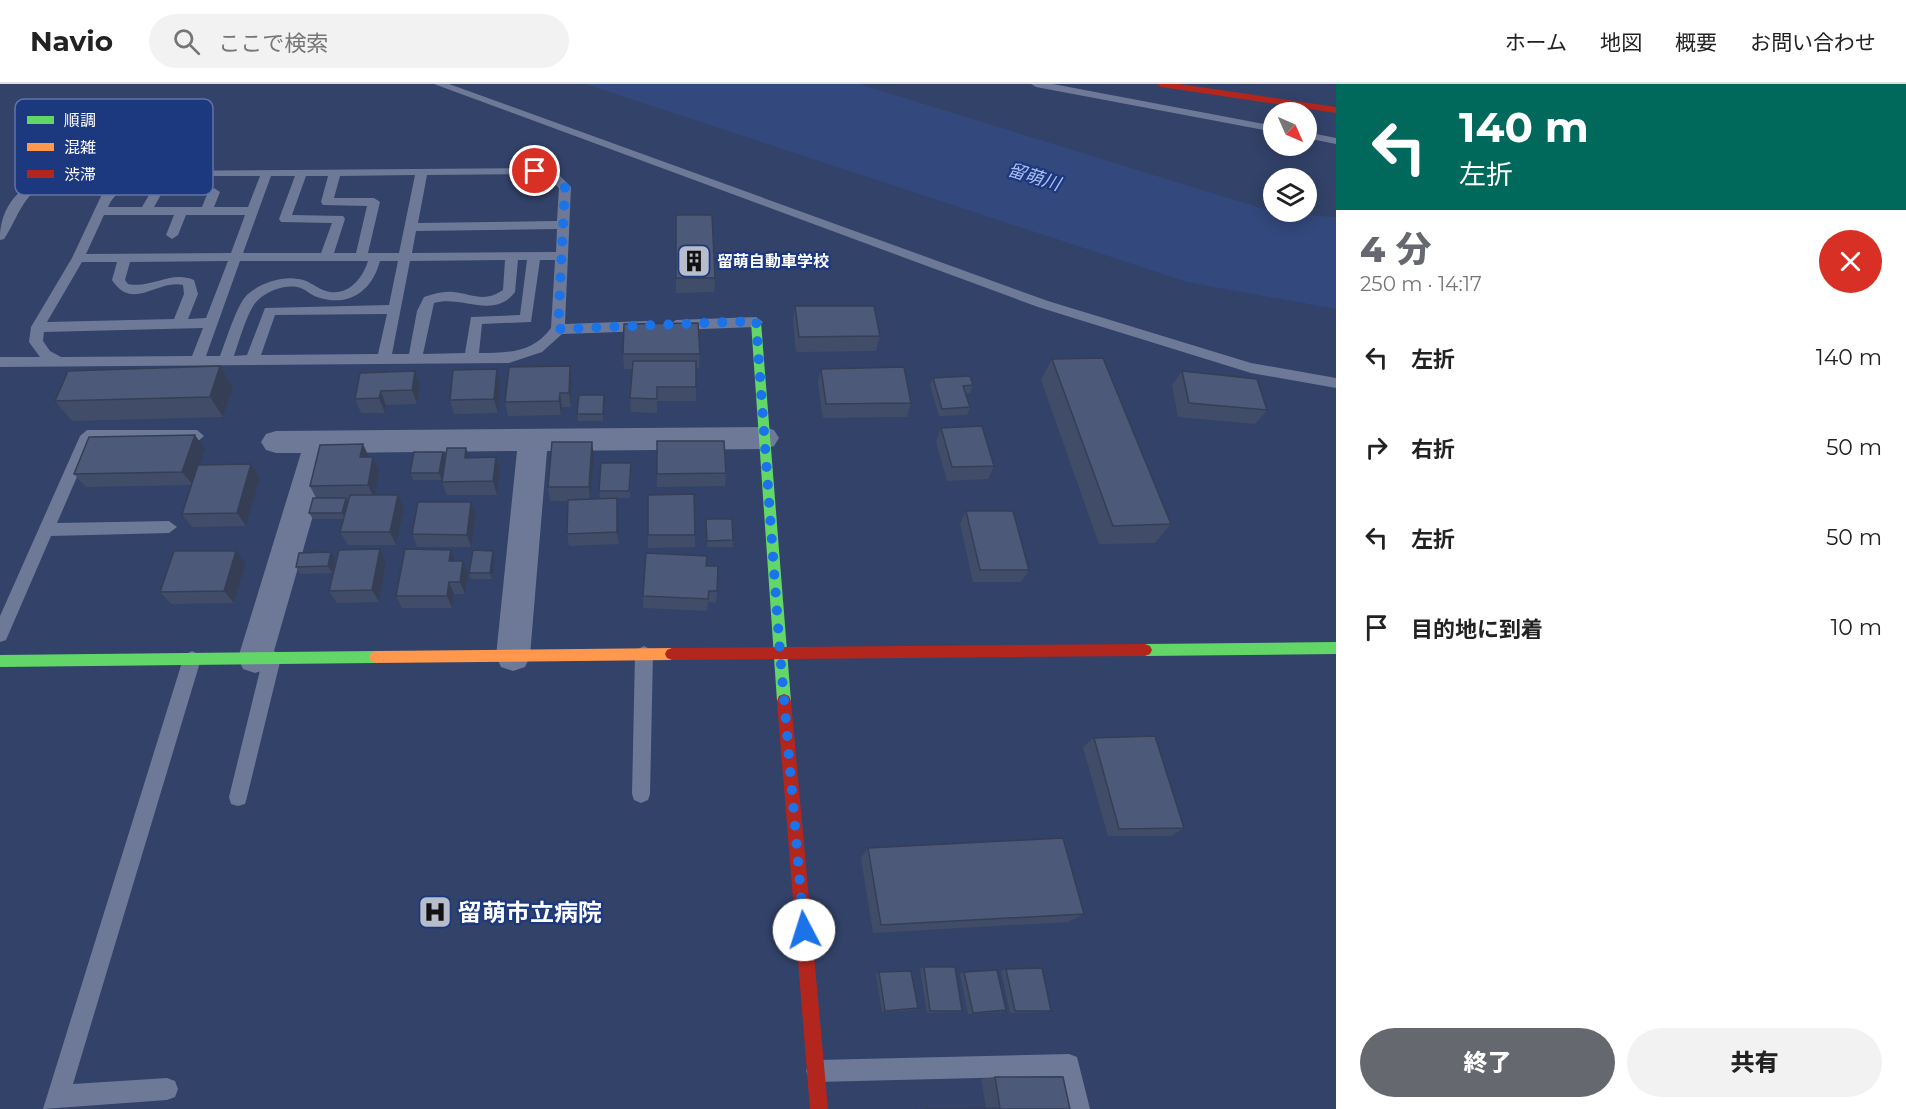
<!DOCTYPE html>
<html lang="ja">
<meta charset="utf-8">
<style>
body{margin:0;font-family:Montserrat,"Noto Sans JP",sans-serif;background:#f2f2f2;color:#222;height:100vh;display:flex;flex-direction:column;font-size:22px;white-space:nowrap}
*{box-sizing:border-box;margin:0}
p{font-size:20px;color:#767676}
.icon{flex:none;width:33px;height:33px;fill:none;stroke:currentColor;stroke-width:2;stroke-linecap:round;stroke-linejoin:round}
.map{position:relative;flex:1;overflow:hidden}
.sheet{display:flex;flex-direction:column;background:#fff;width:570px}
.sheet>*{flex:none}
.banner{background:#00695c;color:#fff;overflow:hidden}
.needle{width:39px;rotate:135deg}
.fabs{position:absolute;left:1263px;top:18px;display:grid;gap:12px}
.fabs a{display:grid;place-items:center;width:54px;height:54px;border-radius:50%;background:#fff;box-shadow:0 3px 15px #0003;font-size:30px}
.pin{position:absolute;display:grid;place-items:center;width:51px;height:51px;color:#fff;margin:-26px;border:3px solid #fff;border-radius:50%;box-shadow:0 2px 6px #0007}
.me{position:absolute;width:66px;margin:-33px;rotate:355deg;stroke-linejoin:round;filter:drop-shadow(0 0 4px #0008)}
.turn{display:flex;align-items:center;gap:21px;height:126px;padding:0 24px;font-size:27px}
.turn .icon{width:78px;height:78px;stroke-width:2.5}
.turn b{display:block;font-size:42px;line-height:51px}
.round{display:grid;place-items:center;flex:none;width:63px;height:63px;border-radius:32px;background:#f2f2f2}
.overview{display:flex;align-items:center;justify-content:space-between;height:102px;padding:0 24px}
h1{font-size:36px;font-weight:800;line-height:45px;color:#65686e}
.action{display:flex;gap:12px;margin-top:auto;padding:12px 24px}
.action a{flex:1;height:69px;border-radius:36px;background:#65686e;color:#fff;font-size:24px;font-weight:800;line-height:69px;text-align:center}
.action a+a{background:#f2f2f2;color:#222}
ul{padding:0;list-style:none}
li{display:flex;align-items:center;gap:18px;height:90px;padding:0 24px}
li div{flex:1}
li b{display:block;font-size:22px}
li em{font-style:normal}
header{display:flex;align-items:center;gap:36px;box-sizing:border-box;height:84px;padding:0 30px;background:#fff;border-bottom:2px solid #e0e0e0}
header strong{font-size:28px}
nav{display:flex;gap:33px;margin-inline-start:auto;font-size:21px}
.search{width:420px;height:54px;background:#f2f2f2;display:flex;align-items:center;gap:15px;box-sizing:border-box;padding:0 21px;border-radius:33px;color:#767676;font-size:22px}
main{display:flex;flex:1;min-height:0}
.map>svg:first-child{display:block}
</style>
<header>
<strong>Navio</strong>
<div class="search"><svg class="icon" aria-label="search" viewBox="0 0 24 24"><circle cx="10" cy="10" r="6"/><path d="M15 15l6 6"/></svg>ここで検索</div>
<nav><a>ホーム</a><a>地図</a><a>概要</a><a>お問い合わせ</a></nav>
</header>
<main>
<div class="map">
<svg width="1336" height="1025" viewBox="0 0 1336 1025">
<rect width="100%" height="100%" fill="#324269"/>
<path fill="#33487c" d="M 585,0 L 859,0 L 1277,129 L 1336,133 L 1336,225 L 1187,198 Z"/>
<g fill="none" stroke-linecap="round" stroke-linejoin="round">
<path fill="#6e7997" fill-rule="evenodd" d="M 434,0 L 449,0 L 1048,217 L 1251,279 L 1336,294 L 1336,304 L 1251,289 L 1038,223 Z
M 1031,0 L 1053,0 L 1274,42 L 1274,48 L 1036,3 Z
M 1306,48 L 1336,54 L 1336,60 L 1306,54 Z
M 97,83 L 146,87 L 535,84 L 557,89 L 571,103 L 565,240 L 647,237 L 654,242 L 647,247 L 562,250 L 542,268 L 509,279 L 0,283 L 0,273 L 40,273 L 29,258 L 31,243 L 72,174 L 103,108 L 130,92 C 96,90 53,85 28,114 C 18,126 13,142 4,155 L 0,156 C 0,101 51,85 97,83 ZM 535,90 L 549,94 L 559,104 L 557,137 L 418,139 L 427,91 ZM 415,91 L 399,169 L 368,169 L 380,118 L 374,114 L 334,114 L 340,92 ZM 152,92 L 260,92 L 248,123 L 214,123 L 220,108 L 214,104 L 208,108 L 202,123 L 154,123 L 162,109 L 156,105 L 152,106 L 142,123 L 108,123 C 117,104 132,99 152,92 ZM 271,92 L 295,92 L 279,135 L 281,138 L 332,139 L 321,169 L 243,169 ZM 306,92 L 328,92 L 321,118 L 323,121 L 367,122 L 356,169 L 334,169 L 345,135 L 343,132 L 292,131 ZM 104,131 L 174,131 L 166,151 L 172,155 L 178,151 L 186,131 L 245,131 L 231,169 L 86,170 ZM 557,145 L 556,168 L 412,169 L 416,147 ZM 505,176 L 503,206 C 484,219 473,210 453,208 C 443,207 434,210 424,213 L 417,227 L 409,270 L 392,270 L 410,177 ZM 518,176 L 527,176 L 520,231 L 471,233 L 465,269 L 423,270 L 434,219 C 462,211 494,236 515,208 ZM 540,176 L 555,176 L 551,244 C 533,269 507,269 479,269 L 482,240 L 531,238 ZM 228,177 L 206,234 L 188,235 L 198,210 L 194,196 C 170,186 152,205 128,200 L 125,196 L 130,178 ZM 240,177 L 368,177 C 362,196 346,215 323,206 C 314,202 308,196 298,195 C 281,192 258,200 246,212 C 236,223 226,257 220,272 L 206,272 ZM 380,177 L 398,177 L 389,221 L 265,224 L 247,271 L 234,272 C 239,258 248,225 258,216 C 268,207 283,201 297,203 C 305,204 310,211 317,213 C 349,224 372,207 380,177 ZM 82,178 L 117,178 L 112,196 C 133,228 157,195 183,201 L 184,210 L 174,235 L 47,238 ZM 387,230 L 378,270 L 261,271 L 275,231 ZM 203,244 L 192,272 L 61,273 L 50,267 L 43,257 L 44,248 Z
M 756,233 L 763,238 L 756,243 L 676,246 L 669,241 L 676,236 Z
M 87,346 L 197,346 L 204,352 L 197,358 L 92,358 L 57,439 L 169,437 L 177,443 L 169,449 L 51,452 L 6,556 L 0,558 L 0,532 L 80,352 Z
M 644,562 L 650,565 L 653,570 L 650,710 L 648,716 L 641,719 L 634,716 L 632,710 L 635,570 L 638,565 Z
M 272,566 L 278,569 L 281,574 L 247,713 L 245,720 L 238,722 L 231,720 L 229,713 L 263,574 L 266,569 Z
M 192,567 L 198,570 L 201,575 L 73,1000 L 167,994 L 175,997 L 178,1005 L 175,1013 L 167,1016 L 43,1025 L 183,575 L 186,570 Z
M 1069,970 L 1077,973 L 1090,1025 L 1068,1025 L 1061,992 L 817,998 L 809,995 L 806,987 L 809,979 L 817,976 Z"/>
<path fill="#6e7997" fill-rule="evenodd" d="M 764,343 L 774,346 L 779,354 L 774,362 L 764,365 L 547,367 L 530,572 L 525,583 L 513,587 L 501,583 L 496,572 L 517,367 L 331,369 L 272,574 L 267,585 L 255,589 L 243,585 L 238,574 L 301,369 L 276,369 L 266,366 L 261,358 L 266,350 L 276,347 Z"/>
<path fill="#63d668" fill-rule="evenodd" d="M 756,234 L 761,238 L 791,617 L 789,622 L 784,624 L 779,622 L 777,617 L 751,238 Z
M 1336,558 L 1336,570 L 1145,572 L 1140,570 L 1138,566 L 1140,562 L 1145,560 Z
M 376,567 L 381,569 L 383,573 L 381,577 L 376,579 L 0,583 L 0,571 Z"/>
<path fill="#ff974d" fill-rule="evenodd" d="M 672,564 L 677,566 L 679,570 L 677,574 L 672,576 L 376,579 L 371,577 L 369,573 L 371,569 L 376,567 Z"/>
<path fill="#b3261e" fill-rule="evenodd" d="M 1157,0 L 1179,0 L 1336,23 L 1336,29 L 1161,3 Z
M 1145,560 L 1150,562 L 1152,566 L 1150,570 L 1145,572 L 672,576 L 667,574 L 665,570 L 667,566 L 672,564 Z
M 784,610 L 789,612 L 791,617 L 828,1025 L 810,1025 L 777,617 L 779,612 Z"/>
</g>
<path fill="#414d68" d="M 676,131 L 715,194 L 714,208 L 676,209 Z
M 795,222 L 880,252 L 876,267 L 796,268 L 793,237 Z
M 623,270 L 700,270 L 699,284 L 696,284 L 696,317 L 657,317 L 657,329 L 631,328 L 630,314 L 632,285 L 624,285 Z
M 1052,275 L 1171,440 L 1155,459 L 1099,460 L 1041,296 Z
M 220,282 L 233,303 L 223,333 L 72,337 L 55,317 Z
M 570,282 L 572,296 L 571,323 L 562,323 L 561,331 L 508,332 L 505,318 Z
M 821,285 L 911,319 L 907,333 L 823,334 L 818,299 Z
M 1182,287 L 1267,326 L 1255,340 L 1178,333 L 1172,301 Z
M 360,289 L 420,302 L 417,320 L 386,321 L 385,329 L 361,329 L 355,315 Z
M 933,294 L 973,301 L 970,309 L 965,309 L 970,323 L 967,331 L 939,332 L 930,301 Z
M 500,299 L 498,329 L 454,330 L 450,316 Z
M 604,311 L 605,318 L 603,337 L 578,337 L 577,330 Z
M 941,344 L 994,382 L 988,395 L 947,397 L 936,358 Z
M 657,357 L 726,389 L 725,402 L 657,403 Z
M 205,365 L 199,381 L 260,394 L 246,442 L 192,443 L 182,430 L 191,401 L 86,403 L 74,390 Z
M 443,368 L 445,375 L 442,396 L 413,396 L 410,389 Z
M 594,372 L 590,415 L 617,414 L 619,460 L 569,462 L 567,450 L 568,417 L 550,417 L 548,403 Z
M 369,373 L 379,387 L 374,411 L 398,411 L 404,425 L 396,461 L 348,461 L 340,448 L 344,435 L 313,435 L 309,429 L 316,414 L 310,402 Z
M 496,373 L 500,387 L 497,411 L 447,411 L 442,398 L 469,374 Z
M 631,386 L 630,414 L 600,414 L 599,407 Z
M 471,418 L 476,431 L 471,463 L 417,463 L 412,450 Z
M 966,427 L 1029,486 L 1021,498 L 973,498 L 960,440 Z
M 706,435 L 733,456 L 733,463 L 707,463 Z
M 648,451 L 695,451 L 695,463 L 648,464 Z
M 380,465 L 386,478 L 379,518 L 337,519 L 329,507 Z
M 451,466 L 456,477 L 463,477 L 468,490 L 465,510 L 454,510 L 452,524 L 402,524 L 396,512 Z
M 236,467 L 246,479 L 234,519 L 171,520 L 160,508 Z
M 331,468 L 335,474 L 332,489 L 300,490 L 296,483 Z
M 495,473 L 492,495 L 471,495 L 469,489 Z
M 706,482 L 717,507 L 716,519 L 708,518 L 707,527 L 643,524 L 643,512 Z
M 1094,654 L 1184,744 L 1171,752 L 1108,752 L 1083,663 Z
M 868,764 L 1084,830 L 1068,838 L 873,849 L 861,774 Z
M 924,883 L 962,927 L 958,928 L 927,929 L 920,885 Z
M 1006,885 L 1051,927 L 1045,928 L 1010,929 L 1001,887 Z
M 879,888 L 918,924 L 914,926 L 882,928 L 876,890 Z
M 964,888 L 1006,926 L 1001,928 L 968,930 L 960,890 Z
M 995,993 L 1070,1025 L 914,1025 L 986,1024 L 981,995 Z"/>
<path fill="#353e55" d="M 220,282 L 233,303 L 223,333 L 210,313 Z
M 570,282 L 572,296 L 571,323 L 569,309 Z
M 497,285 L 500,299 L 498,329 L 494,315 Z
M 415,287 L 420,302 L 417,320 L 412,306 Z
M 381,307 L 386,321 L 385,329 L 379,314 Z
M 560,309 L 562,323 L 561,331 L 559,317 Z
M 604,311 L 605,318 L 603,337 L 603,330 Z
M 195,351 L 205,365 L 193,401 L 182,388 Z
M 592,358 L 594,372 L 590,417 L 589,403 Z
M 363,360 L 369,373 L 360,373 Z
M 466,364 L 470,378 L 465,374 Z
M 443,368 L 445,375 L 442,396 L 439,389 Z
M 373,373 L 379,387 L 374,414 L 368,401 Z
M 496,373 L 500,387 L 497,411 L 493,397 Z
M 251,380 L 260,394 L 246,442 L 237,429 Z
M 398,411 L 404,425 L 396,461 L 390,448 Z
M 346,414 L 350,421 L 346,435 L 342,429 Z
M 617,414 L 618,427 L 619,460 L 617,448 Z
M 471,418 L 476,431 L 471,463 L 467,451 Z
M 380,465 L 386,478 L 379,518 L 372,506 Z
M 451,466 L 456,478 L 449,477 Z
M 236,467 L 246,479 L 234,519 L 224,507 Z
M 493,467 L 495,473 L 492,495 L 490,489 Z
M 331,468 L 335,474 L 332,489 L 328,482 Z
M 463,477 L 468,490 L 465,510 L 460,498 Z
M 449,498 L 454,510 L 452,524 L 447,512 Z"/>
<path fill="#4c5979" stroke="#353e55" stroke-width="1.5" d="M 676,131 L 712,131 L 715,194 L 676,194 Z
M 795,222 L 874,222 L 880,252 L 799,253 Z
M 698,239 L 700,270 L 623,270 L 624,240 Z
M 1103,274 L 1171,440 L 1113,442 L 1052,275 Z
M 633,277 L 696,277 L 696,303 L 657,303 L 657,315 L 630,314 Z
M 220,282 L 210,313 L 55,317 L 68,287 Z
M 570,282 L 569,309 L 560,309 L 559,317 L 505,318 L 509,283 Z
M 904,283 L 911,319 L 826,320 L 821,285 Z
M 497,285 L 494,315 L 450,316 L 453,286 Z
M 415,287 L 412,306 L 381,307 L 379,314 L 355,315 L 360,289 Z
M 1182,287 L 1257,295 L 1267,326 L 1189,319 Z
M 970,292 L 973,301 L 963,302 L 970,323 L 942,325 L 933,294 Z
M 579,311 L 604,311 L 603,330 L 577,330 Z
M 982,342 L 994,382 L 952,383 L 941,344 Z
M 195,351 L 182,388 L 74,390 L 89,353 Z
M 657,357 L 724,357 L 726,389 L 657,390 Z
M 552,358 L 592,358 L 589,403 L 548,403 Z
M 363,360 L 360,373 L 373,373 L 368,401 L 310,402 L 320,361 Z
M 447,364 L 466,364 L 465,374 L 496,373 L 493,397 L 442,398 Z
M 414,368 L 443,368 L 439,389 L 410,389 Z
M 601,379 L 631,379 L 629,407 L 599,407 Z
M 251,380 L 237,429 L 182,430 L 198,381 Z
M 694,410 L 695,451 L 648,451 L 648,411 Z
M 350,411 L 398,411 L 390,448 L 340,448 Z
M 313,414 L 346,414 L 342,429 L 309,429 Z
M 617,414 L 617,448 L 567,450 L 568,416 Z
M 418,418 L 471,418 L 467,451 L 412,450 Z
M 966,427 L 1013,427 L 1029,486 L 980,486 Z
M 706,435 L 732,435 L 733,456 L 707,457 Z
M 380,465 L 372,506 L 329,507 L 339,466 Z
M 405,465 L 451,466 L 449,477 L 463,477 L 460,498 L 449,498 L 447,512 L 396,512 Z
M 473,466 L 493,467 L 490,489 L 469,489 Z
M 174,467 L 236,467 L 224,507 L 160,508 Z
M 331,468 L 328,482 L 296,483 L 299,469 Z
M 646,469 L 707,472 L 706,482 L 718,482 L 717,507 L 709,507 L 708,515 L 643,512 Z
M 1155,652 L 1184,744 L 1119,745 L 1094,654 Z
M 1063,754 L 1084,830 L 881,841 L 868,764 Z
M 924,883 L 955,883 L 962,927 L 930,927 Z
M 1042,884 L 1051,927 L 1015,927 L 1006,885 Z
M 997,886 L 1006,926 L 973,929 L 964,888 Z
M 911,887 L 918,924 L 885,927 L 879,888 Z
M 995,993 L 1063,993 L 1070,1025 L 925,1025 L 1000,1024 Z"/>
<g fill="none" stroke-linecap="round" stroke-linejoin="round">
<path stroke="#1a73e8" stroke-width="10" stroke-dasharray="0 18" d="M 535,87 L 553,91 L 565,103 L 558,245 L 756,237 L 780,569 L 804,846"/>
</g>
<defs>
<symbol id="building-square" viewBox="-11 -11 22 22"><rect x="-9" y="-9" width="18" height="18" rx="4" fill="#b7bdca" stroke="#1c387f"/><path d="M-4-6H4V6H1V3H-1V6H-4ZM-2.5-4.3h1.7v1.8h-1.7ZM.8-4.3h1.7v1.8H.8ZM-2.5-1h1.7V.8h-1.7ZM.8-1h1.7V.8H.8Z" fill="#111"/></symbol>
<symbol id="hospital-square" viewBox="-11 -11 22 22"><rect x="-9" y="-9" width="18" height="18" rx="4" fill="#b7bdca" stroke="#1c387f"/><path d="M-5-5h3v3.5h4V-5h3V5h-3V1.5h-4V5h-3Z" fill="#111"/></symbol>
</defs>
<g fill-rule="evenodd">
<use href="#building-square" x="675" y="158" width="38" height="38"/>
<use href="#hospital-square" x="416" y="809" width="38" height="38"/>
</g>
<g text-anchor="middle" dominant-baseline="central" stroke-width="4.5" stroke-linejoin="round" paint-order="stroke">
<g font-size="16" font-weight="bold" fill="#fff" stroke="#1c387f" text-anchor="start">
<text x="717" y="177">留萌自動車学校</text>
</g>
<g font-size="18" font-style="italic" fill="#aac0f1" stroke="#1c387f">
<text transform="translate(1034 93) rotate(17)">留萌川</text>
</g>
<g font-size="24" font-weight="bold" fill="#fff" stroke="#1c387f" text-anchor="start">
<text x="458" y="828">留萌市立病院</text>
</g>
</g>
<rect x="15" y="15" width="198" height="96" rx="9" fill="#1c387f" stroke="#6074a5" stroke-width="1.5"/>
<rect x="27" y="32" width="27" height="8" fill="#63d668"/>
<rect x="27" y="59" width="27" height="8" fill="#ff974d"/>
<rect x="27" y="86" width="27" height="8" fill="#b3261e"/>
<g font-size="16" fill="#fff">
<text x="64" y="42">順調</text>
<text x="64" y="69">混雑</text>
<text x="64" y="96">渋滞</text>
</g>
</svg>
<div class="fabs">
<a><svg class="needle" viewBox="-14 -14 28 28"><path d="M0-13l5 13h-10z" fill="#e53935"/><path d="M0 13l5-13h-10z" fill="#767676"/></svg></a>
<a><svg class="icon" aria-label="layers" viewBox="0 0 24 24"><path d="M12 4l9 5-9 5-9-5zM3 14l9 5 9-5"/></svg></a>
</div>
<div class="pin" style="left:535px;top:87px;background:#d93025"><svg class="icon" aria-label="arrive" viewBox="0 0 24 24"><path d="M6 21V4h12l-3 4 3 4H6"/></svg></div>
<svg class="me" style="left:804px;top:846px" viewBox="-20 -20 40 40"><circle r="19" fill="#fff"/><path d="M0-13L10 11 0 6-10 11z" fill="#1a73e8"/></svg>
</div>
<section class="sheet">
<div class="banner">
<div class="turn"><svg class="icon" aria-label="left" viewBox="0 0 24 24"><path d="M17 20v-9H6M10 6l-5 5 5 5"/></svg><div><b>140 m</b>左折</div></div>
</div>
<div class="overview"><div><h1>4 分</h1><p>250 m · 14:17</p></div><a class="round" style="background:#d93025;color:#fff"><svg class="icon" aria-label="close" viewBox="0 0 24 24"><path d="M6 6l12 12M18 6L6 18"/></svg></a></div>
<ul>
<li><svg class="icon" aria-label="left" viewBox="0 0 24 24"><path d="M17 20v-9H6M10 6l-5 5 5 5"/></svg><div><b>左折</b></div><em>140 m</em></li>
<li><svg class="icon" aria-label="right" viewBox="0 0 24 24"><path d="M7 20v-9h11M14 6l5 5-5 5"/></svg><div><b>右折</b></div><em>50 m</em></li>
<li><svg class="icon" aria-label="left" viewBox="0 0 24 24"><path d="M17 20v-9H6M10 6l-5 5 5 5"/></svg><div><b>左折</b></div><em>50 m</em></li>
<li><svg class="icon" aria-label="arrive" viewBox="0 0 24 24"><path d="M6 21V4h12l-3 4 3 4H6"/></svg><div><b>目的地に到着</b></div><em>10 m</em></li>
</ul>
<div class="action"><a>終了</a><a>共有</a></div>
</section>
</main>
